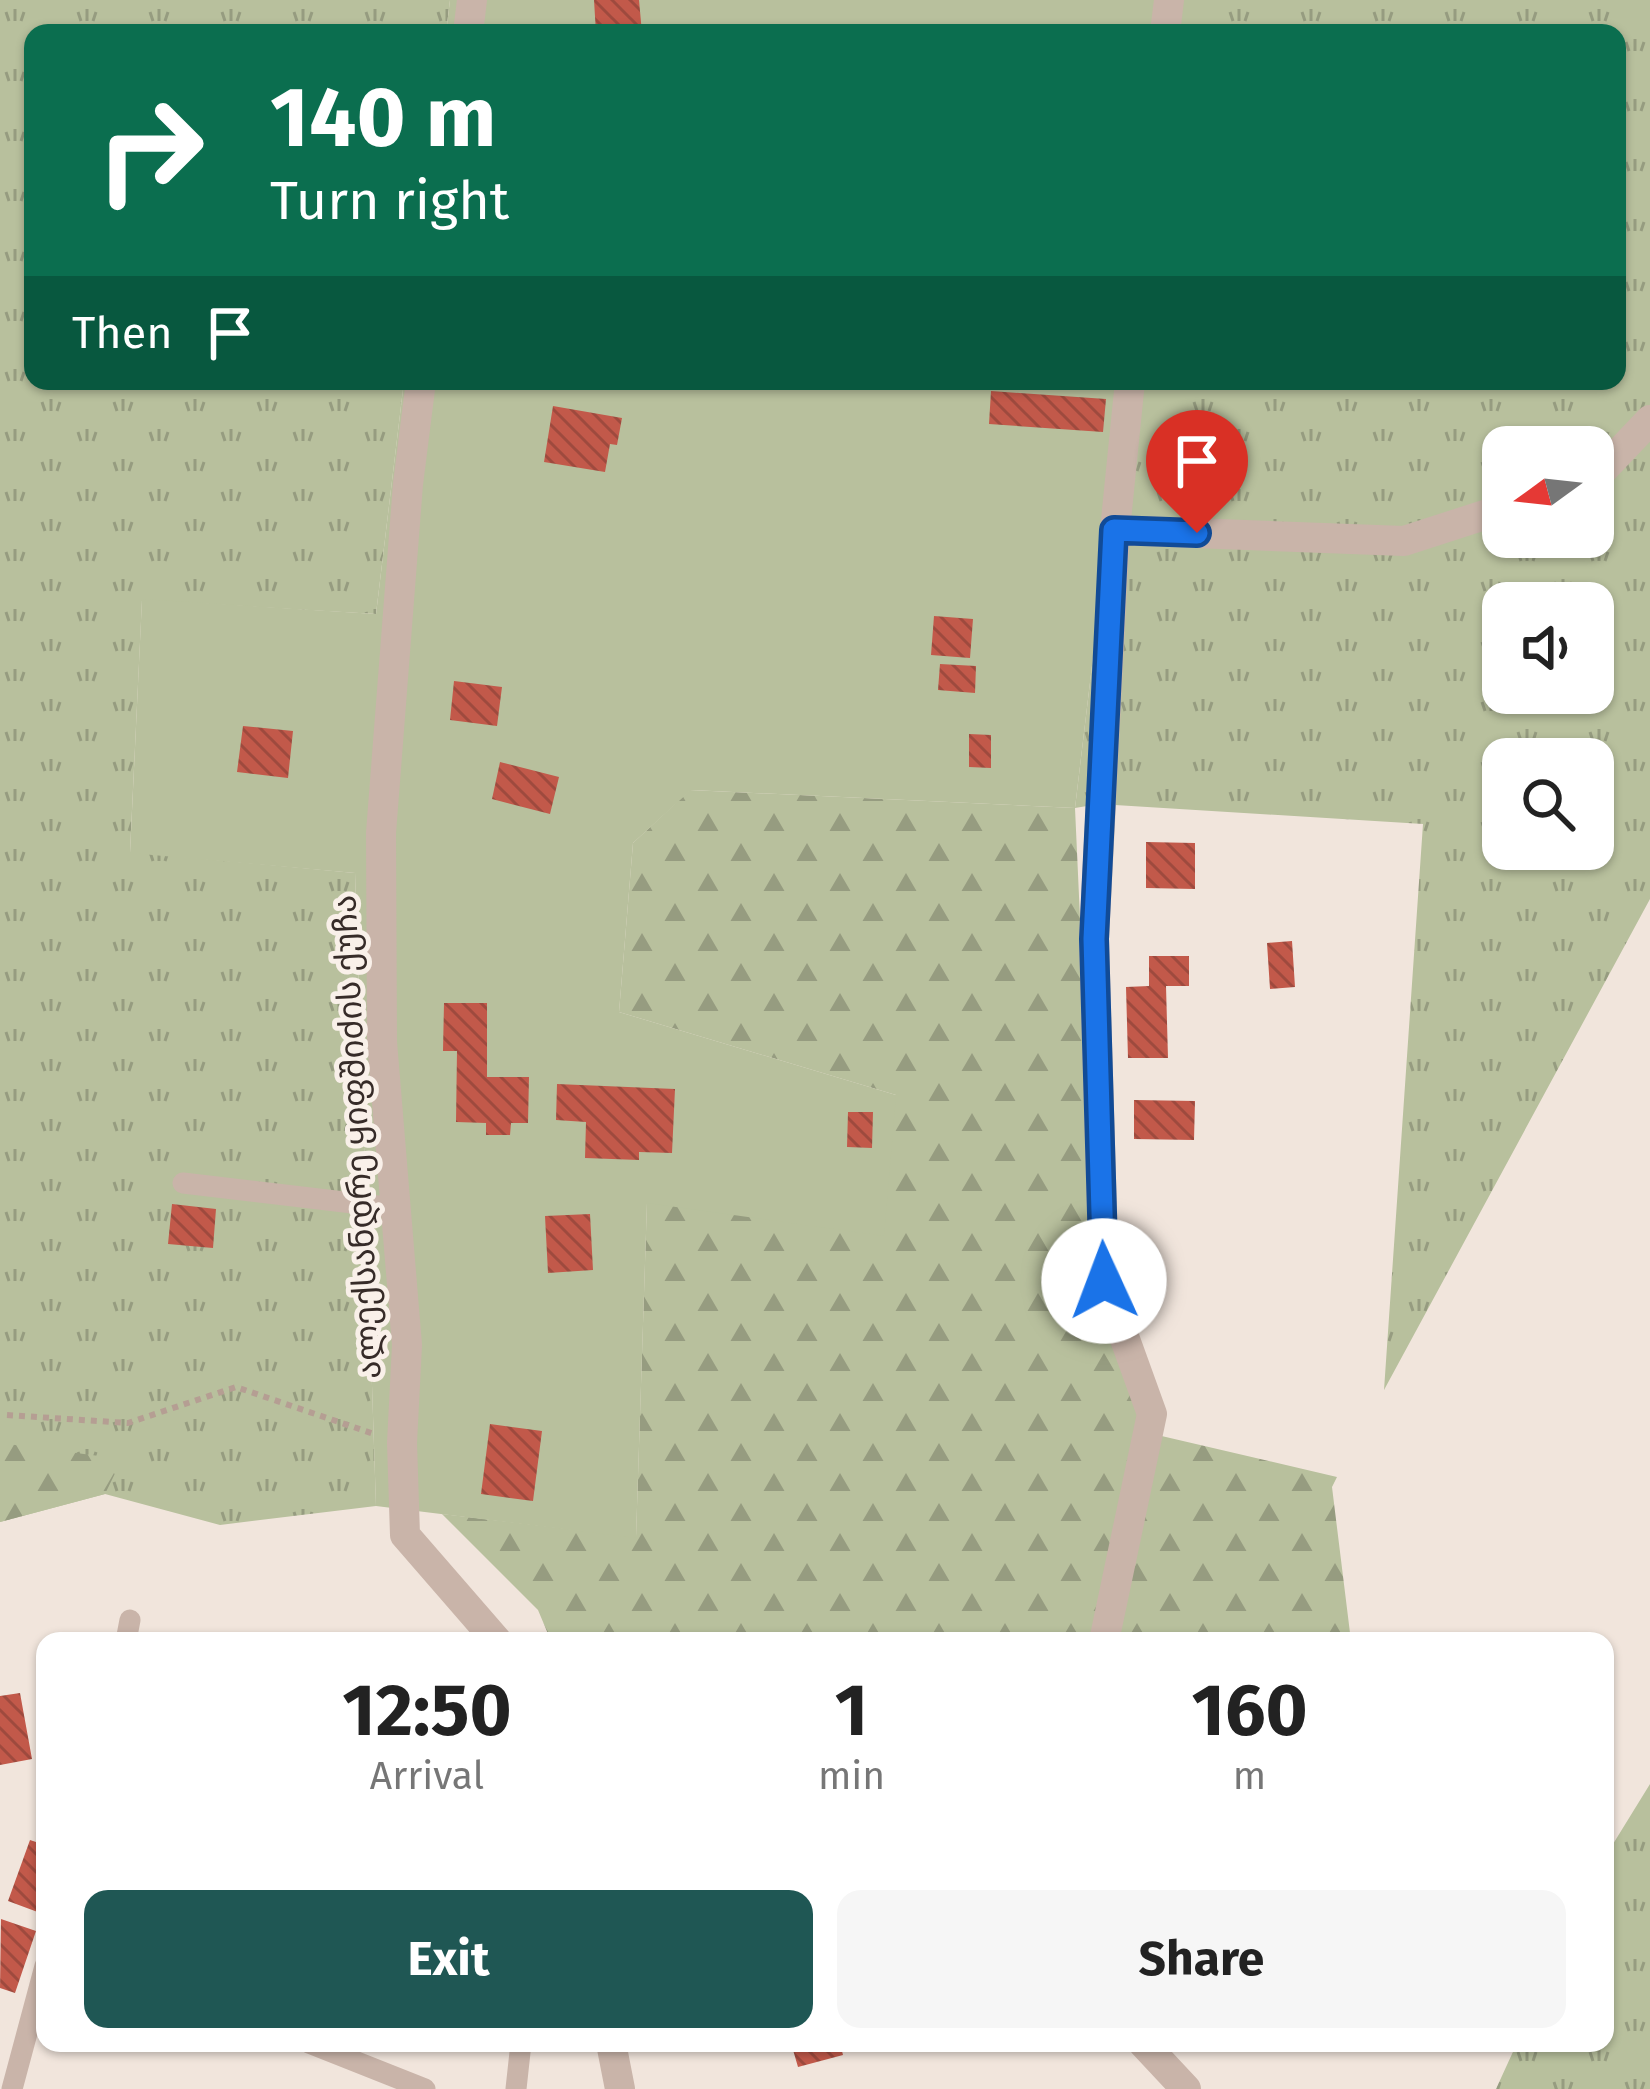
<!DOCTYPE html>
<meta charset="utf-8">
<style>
body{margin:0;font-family:"Fira Sans","Noto Sans Georgian",sans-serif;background:#f6f6f6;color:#222;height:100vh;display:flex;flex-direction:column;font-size:45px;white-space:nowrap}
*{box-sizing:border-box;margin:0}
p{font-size:39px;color:#767676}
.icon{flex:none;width:66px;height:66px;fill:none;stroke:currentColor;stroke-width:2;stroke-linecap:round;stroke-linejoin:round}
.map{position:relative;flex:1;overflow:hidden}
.side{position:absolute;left:36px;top:1632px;width:1578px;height:420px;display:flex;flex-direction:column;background:#fff;border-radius:24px;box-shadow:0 3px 9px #0004}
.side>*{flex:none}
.hud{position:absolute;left:24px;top:24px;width:1602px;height:366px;border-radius:24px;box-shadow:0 3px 9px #0004;background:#0b6e4f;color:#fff;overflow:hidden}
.needle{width:78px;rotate:255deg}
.fabs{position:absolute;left:1482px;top:426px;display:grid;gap:24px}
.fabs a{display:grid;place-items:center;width:132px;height:132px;border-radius:24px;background:#fff;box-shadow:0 3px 9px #0004;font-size:60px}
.pin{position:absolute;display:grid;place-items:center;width:102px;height:102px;color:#fff;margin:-123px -51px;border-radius:50% 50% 50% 0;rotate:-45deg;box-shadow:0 0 12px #0007}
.pin .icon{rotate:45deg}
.me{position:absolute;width:132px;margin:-66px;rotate:358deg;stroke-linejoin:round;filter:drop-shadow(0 0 9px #0008)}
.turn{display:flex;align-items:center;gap:42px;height:252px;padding:0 48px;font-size:54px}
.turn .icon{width:156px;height:156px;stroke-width:2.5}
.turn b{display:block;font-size:84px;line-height:102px}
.then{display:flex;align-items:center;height:114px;padding:0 48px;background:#0003;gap:24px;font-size:45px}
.eta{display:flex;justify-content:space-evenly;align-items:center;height:204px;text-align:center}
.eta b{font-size:72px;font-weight:700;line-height:84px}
.button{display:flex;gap:24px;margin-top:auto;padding:24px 48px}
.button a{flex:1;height:138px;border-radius:24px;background:#1f5754;color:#fff;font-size:48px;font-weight:700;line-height:138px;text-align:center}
.button a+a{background:#f6f6f6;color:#222}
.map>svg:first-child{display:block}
</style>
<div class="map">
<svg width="1650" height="2089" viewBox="0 0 1650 2089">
<defs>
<pattern id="grass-tufts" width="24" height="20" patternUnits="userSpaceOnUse" patternTransform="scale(3)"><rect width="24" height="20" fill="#b8c09d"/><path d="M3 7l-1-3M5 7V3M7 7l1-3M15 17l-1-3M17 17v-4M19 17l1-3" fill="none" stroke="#969c80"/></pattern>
<pattern id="forest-firs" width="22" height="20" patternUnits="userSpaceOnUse" patternTransform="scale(3)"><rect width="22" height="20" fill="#b8c09d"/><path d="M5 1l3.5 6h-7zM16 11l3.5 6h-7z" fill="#969c80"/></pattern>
<pattern id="building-back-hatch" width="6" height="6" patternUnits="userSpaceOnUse" patternTransform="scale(3)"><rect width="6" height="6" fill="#c2594a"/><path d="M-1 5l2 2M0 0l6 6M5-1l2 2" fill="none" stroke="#9e4a3e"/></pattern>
</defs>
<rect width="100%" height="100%" fill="#f1e5dc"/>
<path fill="url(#grass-tufts)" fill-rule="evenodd" d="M 0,0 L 450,0 L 446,33 L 33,33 L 33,381 L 404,381 L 376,614 L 142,600 L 130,852 L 355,873 L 376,1506 L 220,1525 L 105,1494 L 0,1522 Z
M 1172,0 L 1650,0 L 1650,899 L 1384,1390 L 1423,824 L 1099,804 L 1075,808 L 1126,381 L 1617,381 L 1617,33 L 1168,33 ZM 1503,447 L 1593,447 L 1593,537 L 1503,537 ZM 1503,603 L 1593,603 L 1593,693 L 1503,693 ZM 1503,759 L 1593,759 L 1593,849 L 1503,849 Z
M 1650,1784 L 1650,2089 L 1496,2089 L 1517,2043 L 1605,2043 L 1605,1857 Z"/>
<path fill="url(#forest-firs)" d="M 690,790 L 1075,808 L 1097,1292 L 1153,1434 L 1337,1477 L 1332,1487 L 1351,1641 L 551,1641 L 538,1610 L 442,1514 L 636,1537 L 647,1202 L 896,1095 L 619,1012 L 633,843 Z
M 0,1443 L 122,1459 L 105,1494 L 0,1522 Z"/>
<path fill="#b8c09d" d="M 450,0 L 1172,0 L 1168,33 L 446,33 Z
M 404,381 L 1126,381 L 1075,808 L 691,790 L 633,843 L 619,1012 L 896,1095 L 884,1236 L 647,1203 L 636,1538 L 376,1506 L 355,873 L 130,853 L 142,599 L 376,614 Z"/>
<path fill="url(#building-back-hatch)" d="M 594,0 L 639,0 L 642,33 L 596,33 Z
M 991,391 L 1106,399 L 1103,432 L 989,424 Z
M 553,406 L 622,418 L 617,445 L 610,444 L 605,472 L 544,462 Z
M 934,616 L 973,619 L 970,658 L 931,655 Z
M 940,664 L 976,666 L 975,693 L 938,690 Z
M 454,681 L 502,687 L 497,726 L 450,720 Z
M 243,726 L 293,731 L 288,778 L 237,772 Z
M 969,734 L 991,735 L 991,768 L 969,767 Z
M 500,762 L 559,777 L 550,814 L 492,799 Z
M 1146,842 L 1195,843 L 1195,889 L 1146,888 Z
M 1292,941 L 1295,987 L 1270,989 L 1267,943 Z
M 1149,956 L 1189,956 L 1189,986 L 1166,986 L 1168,1058 L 1128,1058 L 1126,987 L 1149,986 Z
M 444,1003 L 487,1003 L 487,1077 L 529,1077 L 528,1123 L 511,1123 L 510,1135 L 486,1135 L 486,1123 L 456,1122 L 457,1051 L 443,1051 Z
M 557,1084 L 675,1089 L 672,1153 L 639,1152 L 639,1160 L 585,1158 L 586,1122 L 556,1120 Z
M 1134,1100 L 1195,1101 L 1194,1140 L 1134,1139 Z
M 848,1112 L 873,1112 L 872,1148 L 847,1147 Z
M 172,1204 L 216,1209 L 213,1248 L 168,1244 Z
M 590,1214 L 593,1270 L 548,1273 L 545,1216 Z
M 490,1424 L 542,1431 L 533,1501 L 481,1494 Z
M 20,1693 L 32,1759 L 0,1765 L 0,1696 Z
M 30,1840 L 45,1845 L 43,1914 L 8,1901 Z
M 1,1919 L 36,1931 L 15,1993 L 0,1988 Z
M 791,2043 L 840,2043 L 843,2055 L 798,2067 Z"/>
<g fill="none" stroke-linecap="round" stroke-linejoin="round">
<path stroke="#b59e93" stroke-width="6" stroke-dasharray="6 6" stroke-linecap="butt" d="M 7,1415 L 128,1423 L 236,1387 L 374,1434"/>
<path stroke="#c9b4a9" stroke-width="21" d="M 183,1183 L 395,1208
M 126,1641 L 130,1620
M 309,2043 L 425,2089
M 12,2089 L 45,1966
M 516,2089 L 521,2043"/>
<path stroke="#c9b4a9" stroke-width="30" d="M 468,33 L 472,0
M 1165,33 L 1169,0
M 421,381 L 408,484 L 381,833 L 382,1042 L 407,1345 L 402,1443 L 405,1535 L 497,1641
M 1593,480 L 1650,420
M 1115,530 L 1404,541 L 1503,509
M 1104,1641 L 1152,1414 L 1104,1281 L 1094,939 L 1115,530 L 1130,381
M 611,2043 L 620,2089
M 1143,2043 L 1186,2089"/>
</g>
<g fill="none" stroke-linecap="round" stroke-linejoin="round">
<defs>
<path id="route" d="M 1104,1281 L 1094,939 L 1114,530 L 1197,533"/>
</defs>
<use href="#route" stroke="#114b97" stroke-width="30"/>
<use href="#route" stroke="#1a73e8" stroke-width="21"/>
</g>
<g text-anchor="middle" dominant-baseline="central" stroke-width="10" stroke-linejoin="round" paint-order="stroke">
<g font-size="33" fill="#362b28" stroke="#f9f0e9">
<text transform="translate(357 1137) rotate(-93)">ალექსანდრე ყიფშიძის ქუჩა</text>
</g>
</g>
</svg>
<div class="fabs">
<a><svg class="needle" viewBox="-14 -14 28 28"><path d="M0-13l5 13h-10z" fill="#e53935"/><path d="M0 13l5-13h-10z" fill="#767676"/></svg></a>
<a><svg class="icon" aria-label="sound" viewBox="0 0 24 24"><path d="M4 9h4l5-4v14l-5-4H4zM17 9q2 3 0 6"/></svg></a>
<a><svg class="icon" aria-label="search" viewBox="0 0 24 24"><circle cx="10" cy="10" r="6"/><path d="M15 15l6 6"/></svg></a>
</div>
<div class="pin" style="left:1197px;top:533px;background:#d93025"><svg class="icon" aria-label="arrive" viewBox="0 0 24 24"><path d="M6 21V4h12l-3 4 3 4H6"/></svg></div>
<svg class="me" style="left:1104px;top:1281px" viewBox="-20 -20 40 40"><circle r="19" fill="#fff"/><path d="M0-13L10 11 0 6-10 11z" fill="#1a73e8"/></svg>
<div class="hud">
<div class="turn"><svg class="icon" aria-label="right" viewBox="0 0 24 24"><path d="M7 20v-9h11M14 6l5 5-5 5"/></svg><div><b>140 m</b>Turn right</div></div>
<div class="then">Then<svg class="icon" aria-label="arrive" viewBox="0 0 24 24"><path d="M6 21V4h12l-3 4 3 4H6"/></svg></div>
</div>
<section class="side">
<div class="eta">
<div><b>12:50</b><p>Arrival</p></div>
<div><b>1</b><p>min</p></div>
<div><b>160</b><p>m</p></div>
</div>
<div class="button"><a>Exit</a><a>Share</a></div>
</section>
</div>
